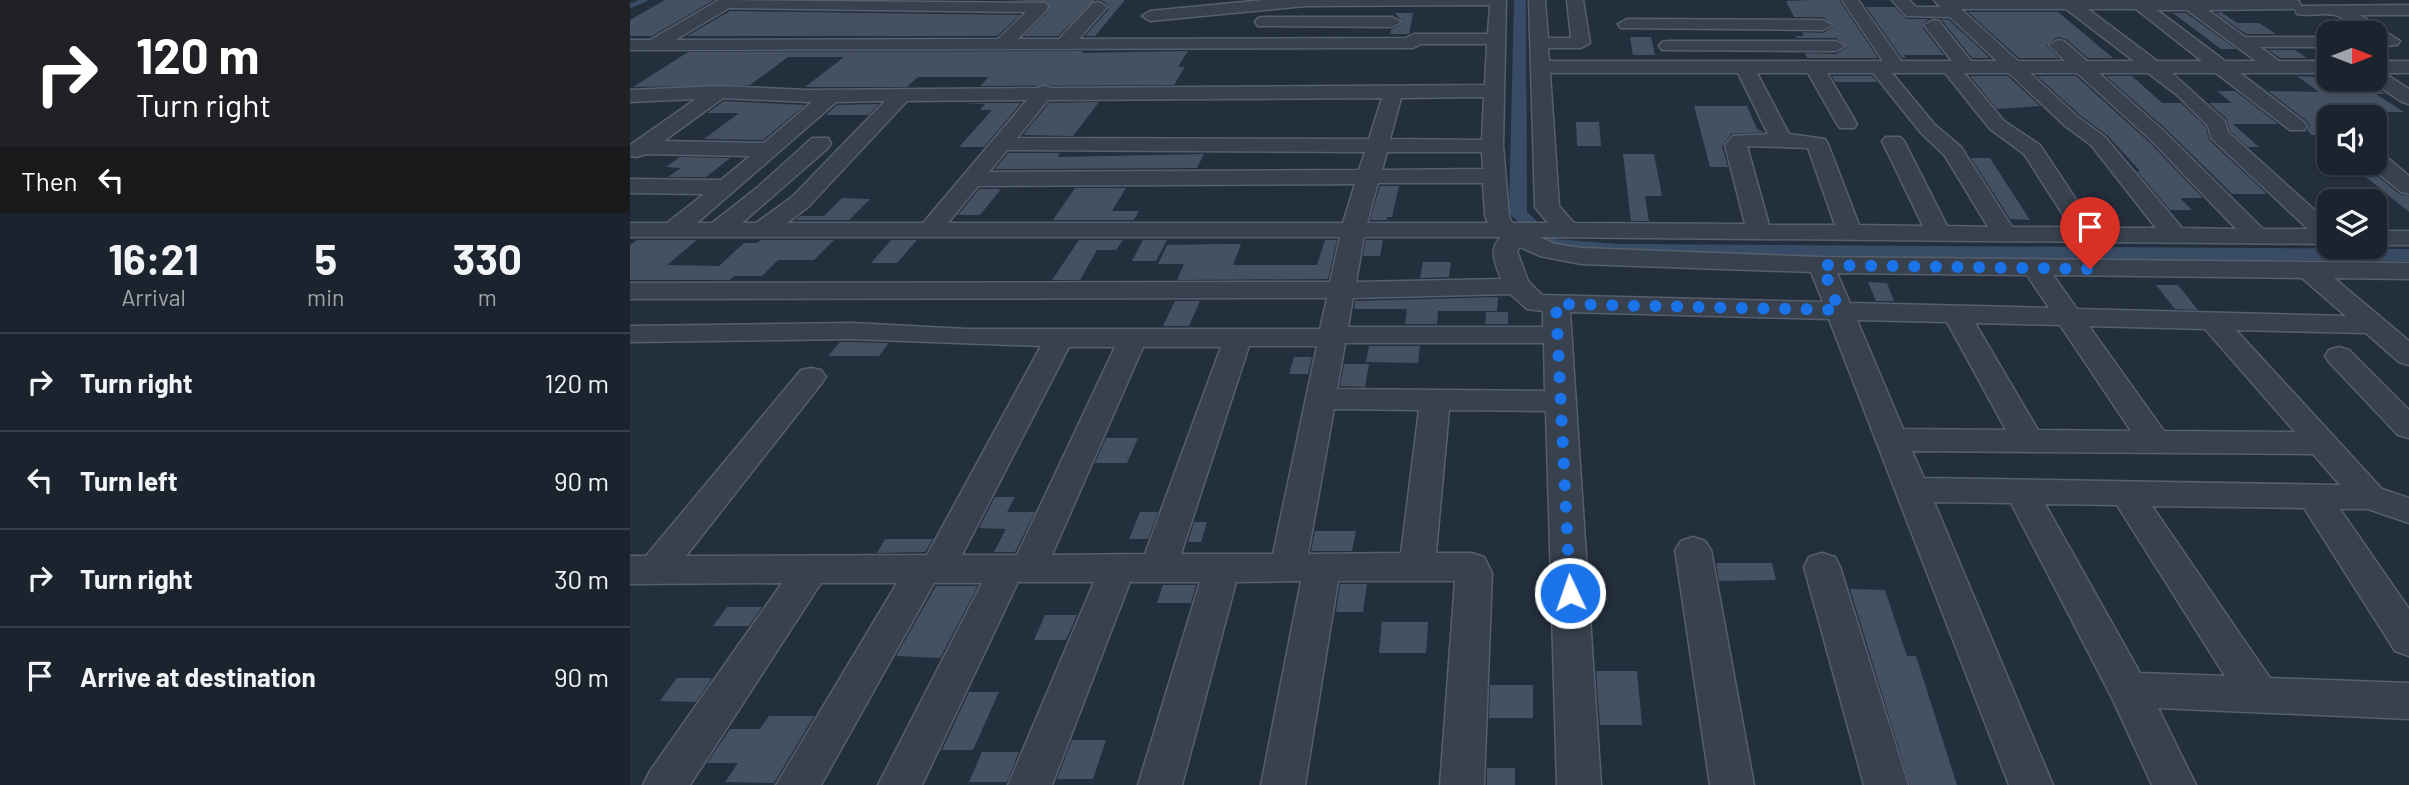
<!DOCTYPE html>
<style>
body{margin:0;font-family:Barlow,sans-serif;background:#242b36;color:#f1f3f6;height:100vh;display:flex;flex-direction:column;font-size:26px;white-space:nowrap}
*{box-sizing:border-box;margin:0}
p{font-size:23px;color:#a0a4aa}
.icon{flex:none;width:38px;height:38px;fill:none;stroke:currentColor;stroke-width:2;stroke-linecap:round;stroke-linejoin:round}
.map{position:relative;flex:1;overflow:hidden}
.sheet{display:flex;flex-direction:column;background:#1b232e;width:630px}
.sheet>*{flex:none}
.top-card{background:#202124;color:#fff;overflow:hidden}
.needle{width:46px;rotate:90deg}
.tools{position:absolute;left:1687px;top:21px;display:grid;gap:14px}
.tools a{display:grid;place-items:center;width:70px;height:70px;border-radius:14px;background:#1b232e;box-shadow:0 2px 5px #0004,0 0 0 2px #39404a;font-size:35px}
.pin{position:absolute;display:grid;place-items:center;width:60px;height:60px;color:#fff;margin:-72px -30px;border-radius:50% 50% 50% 0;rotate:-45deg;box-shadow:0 0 7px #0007}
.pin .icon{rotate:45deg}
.me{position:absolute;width:77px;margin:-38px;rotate:357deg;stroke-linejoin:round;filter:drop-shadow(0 0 5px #0008)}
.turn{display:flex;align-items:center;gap:24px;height:147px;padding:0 21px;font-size:32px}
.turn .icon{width:91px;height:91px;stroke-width:2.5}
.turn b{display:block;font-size:49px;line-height:60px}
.then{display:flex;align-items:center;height:66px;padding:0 21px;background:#0003;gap:14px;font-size:26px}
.eta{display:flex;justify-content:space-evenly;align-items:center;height:119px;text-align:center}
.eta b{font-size:42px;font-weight:700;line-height:49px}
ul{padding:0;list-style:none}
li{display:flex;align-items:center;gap:21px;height:98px;padding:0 21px;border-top:2px solid #39404a}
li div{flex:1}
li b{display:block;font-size:26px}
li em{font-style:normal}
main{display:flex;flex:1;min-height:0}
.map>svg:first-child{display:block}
</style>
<main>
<section class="sheet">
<div class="top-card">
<div class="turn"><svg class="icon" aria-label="right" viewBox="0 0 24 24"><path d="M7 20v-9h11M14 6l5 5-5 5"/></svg><div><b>120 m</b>Turn right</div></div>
<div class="then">Then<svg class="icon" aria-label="left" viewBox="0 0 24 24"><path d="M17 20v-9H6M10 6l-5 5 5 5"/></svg></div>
</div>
<div class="eta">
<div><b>16:21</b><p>Arrival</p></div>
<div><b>5</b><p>min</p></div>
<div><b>330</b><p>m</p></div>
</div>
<ul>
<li><svg class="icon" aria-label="right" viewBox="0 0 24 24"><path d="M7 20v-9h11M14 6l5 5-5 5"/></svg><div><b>Turn right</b></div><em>120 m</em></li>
<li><svg class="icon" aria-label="left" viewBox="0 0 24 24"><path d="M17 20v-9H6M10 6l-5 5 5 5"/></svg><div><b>Turn left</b></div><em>90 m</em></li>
<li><svg class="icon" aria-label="right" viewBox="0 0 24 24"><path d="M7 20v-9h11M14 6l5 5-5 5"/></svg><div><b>Turn right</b></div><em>30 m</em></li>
<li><svg class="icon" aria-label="arrive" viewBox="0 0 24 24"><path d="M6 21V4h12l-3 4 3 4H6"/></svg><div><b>Arrive at destination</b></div><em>90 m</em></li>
</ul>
</section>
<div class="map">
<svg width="1779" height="785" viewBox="0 0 1779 785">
<rect width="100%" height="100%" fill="#242f3e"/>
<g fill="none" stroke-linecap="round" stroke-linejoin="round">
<path stroke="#394c67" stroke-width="4.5" d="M 0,6 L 15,0"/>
<path fill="#394c67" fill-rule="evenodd" d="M 884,0 L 896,0 L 897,212 L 926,239 L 988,244 L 1779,249 L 1779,261 L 988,256 L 914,248 L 879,213 Z"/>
</g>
<path fill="#455162" d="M 35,0 L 84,0 L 22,36 L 0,36 L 0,20 Z
M 375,0 L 465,0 L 428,36 L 394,36 L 418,12 L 418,2 Z
M 471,0 L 495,0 L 465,36 L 455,36 L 479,9 L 478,5 Z
M 1180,0 L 1209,0 L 1248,58 L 1177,58 L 1175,53 L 1206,54 L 1217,47 L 1206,38 L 1167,38 L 1166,36 L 1174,36 L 1172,32 L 1193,33 L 1204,26 L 1193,17 L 1164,17 L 1156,1 Z
M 1236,7 L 1265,7 L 1276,19 L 1299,19 L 1293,23 L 1292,27 L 1314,55 L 1274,55 L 1276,58 L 1272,58 Z
M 100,11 L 390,15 L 367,36 L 57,36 Z
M 1338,12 L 1428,12 L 1483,58 L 1458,58 L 1436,39 L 1428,37 L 1416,45 L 1429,58 L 1389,58 Z
M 1591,12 L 1607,23 L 1629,23 L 1646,34 L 1616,34 L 1586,13 Z
M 765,13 L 783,13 L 779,34 L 760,34 L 761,30 L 773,23 Z
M 1543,13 L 1556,13 L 1606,49 L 1591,49 Z
M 1311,19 L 1319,20 L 1360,58 L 1342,58 Z
M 1000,37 L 1021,37 L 1025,55 L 1003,55 Z
M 1638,50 L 1665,50 L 1677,58 L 1650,58 Z
M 453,51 L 452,53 L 558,51 L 548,67 L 555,67 L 544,85 L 350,86 L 359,77 L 288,77 L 277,87 L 175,87 L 214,57 L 158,57 L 120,85 L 3,87 L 58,52 Z
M 1202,76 L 1242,76 L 1247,82 L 1205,82 Z
M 1340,76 L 1378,76 L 1410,106 L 1367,109 Z
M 1407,76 L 1446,76 L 1519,142 L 1573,198 L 1550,198 L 1562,210 L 1540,210 L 1507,171 L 1510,171 L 1477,135 L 1450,115 Z
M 1476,76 L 1502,76 L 1532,103 L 1551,103 L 1576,127 L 1579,140 L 1637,194 L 1602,194 L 1537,130 Z
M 1667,76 L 1723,79 L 1745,93 L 1745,87 L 1755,94 L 1746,94 L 1774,112 L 1754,112 L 1760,117 L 1699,117 L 1699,135 L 1682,135 L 1677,130 L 1680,126 L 1676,120 L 1638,91 L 1689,92 Z
M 1587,91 L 1605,91 L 1648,124 L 1603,124 L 1629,147 L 1618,147 L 1600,131 L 1597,119 L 1579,103 L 1602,103 Z
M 94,101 L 175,105 L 133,140 L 74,139 L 109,113 L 77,113 Z
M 469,102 L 443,136 L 393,135 L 419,103 Z
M 391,103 L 354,147 L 329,147 L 362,110 L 350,110 L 355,104 L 334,103 Z
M 249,104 L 238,115 L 196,115 L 207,105 Z
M 1064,106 L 1117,106 L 1127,129 L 1134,132 L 1101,134 L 1092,146 L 1098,167 L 1080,167 Z
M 946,122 L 969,122 L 971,146 L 947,146 Z
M 378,153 L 430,153 L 428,157 L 574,154 L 567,168 L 365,169 Z
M 993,154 L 1024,154 L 1032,196 L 1015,196 L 1019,221 L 1001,221 Z
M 50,157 L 100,158 L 76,177 L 38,177 L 51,168 L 36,167 Z
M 1341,158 L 1360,158 L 1400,220 L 1380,219 Z
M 1731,173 L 1744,173 L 1769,194 L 1779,196 L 1779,212 Z
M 750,186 L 769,186 L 762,217 L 757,217 L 757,220 L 740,220 Z
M 445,188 L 496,188 L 482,211 L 509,211 L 504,220 L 423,220 Z
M 349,189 L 371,189 L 350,215 L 328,215 Z
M 212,198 L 240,199 L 219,220 L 165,220 L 170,216 L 194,216 Z
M 7,240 L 67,240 L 37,265 L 89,266 L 114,243 L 127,243 L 131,240 L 204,240 L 184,260 L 148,260 L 132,276 L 104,276 L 100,280 L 0,280 L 0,245 Z
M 261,240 L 287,240 L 267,263 L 241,263 Z
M 449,240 L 493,240 L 486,250 L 467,250 L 450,280 L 422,280 Z
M 513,240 L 537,240 L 526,261 L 502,261 Z
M 695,240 L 707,240 L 698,279 L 547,280 L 554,264 L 528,264 L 537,245 L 591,244 L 611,244 L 603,265 L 687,265 Z
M 736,240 L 753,240 L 750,256 L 733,256 Z
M 793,262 L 821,262 L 819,277 L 790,278 Z
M 1238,282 L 1257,283 L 1264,301 L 1246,301 Z
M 1526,285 L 1548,285 L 1568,310 L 1545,309 Z
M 868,297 L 867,311 L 808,311 L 807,324 L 775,324 L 777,309 L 724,309 L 725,301 Z
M 545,301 L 570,301 L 559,326 L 533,326 Z
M 856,312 L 878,312 L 878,324 L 855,324 Z
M 210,342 L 222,342 L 259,343 L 249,356 L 198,356 Z
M 739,346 L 790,346 L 788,363 L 736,362 Z
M 664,357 L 682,357 L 678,374 L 659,374 Z
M 714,364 L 739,364 L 735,387 L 710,386 Z
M 476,438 L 508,438 L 497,463 L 465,463 Z
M 365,497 L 385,497 L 377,512 L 405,512 L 385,552 L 364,552 L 376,529 L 349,528 Z
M 510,512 L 528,512 L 518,539 L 499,539 Z
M 564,522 L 577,522 L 571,542 L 558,542 Z
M 685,531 L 726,531 L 722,551 L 681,551 Z
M 255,539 L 303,539 L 295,552 L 247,553 Z
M 1086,563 L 1142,563 L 1146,580 L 1089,581 Z
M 710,584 L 737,584 L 733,612 L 706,612 Z
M 533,585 L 566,585 L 561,603 L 527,603 Z
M 306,586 L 348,586 L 310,658 L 266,656 Z
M 1220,589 L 1255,590 L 1277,656 L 1286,656 L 1327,785 L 1280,785 Z
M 97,607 L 132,607 L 119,626 L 83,626 Z
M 415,615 L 447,615 L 436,640 L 404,640 Z
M 752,622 L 798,622 L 796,653 L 749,653 Z
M 966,671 L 1007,671 L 1012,725 L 970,725 Z
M 47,678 L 82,678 L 66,702 L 30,701 Z
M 860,685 L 903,685 L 903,718 L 859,718 Z
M 339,692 L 369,692 L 343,750 L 312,750 Z
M 139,716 L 184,716 L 144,783 L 95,782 L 108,763 L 77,763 L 100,729 L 130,729 Z
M 442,740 L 476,740 L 463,779 L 427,779 Z
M 352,752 L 389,752 L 377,782 L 339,782 Z
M 857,768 L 885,768 L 885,785 L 857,785 Z"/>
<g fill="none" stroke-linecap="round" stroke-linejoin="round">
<defs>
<path id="minor" d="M 89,0 L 416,3 L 418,7 L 416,11 L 388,39 L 429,39 L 463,3 L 469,2 L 477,7 L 449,39 L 776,38 L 784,34 L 858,34 L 860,5 L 675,6 L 520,21 L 512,16 L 520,11 L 634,0 L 876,0 L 873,146 L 879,216 L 882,223 L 918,223 L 905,207 L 899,0 L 915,0 L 918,38 L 941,38 L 937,0 L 953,0 L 960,43 L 951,48 L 918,48 L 919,61 L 1253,61 L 1212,0 L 1228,0 L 1271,61 L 1322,61 L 1294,25 L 1303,20 L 1309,21 L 1341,61 L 1367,61 L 1320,17 L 1276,16 L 1262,0 L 1279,0 L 1286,7 L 1310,7 L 1304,0 L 1663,0 L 1669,1 L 1671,6 L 1779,5 L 1779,15 L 1730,15 L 1770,41 L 1767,45 L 1745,47 L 1745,33 C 1730,33 1721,22 1708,16 C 1696,11 1680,17 1667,14 L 1665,9 L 1578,10 L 1615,37 L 1699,37 L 1699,47 L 1630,47 L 1649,61 L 1699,61 L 1699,73 L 1610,73 L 1674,122 L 1677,126 L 1674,130 L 1660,130 L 1586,73 L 1542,73 L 1595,121 L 1598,132 L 1699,223 L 1699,244 L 909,237 L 925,244 L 951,248 L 1191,257 L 1779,263 L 1779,279 L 1704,278 L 1779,341 L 1779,365 L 1769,362 L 1736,333 L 1606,330 L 1752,489 L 1779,498 L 1779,523 L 1738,509 L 1710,509 L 1779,609 L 1779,656 L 1765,651 L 1674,508 L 1522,506 L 1640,678 L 1779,683 L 1779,719 L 1528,708 L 1566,785 L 1522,785 L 1482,698 L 1381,503 L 1304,502 L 1423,785 L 1379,785 L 1199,319 L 940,312 L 971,785 L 927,785 L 916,411 L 819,410 L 806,553 L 841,553 L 854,557 L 862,573 L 854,785 L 810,785 L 825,581 L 708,581 L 675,785 L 631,785 L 671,581 L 606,582 L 552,785 L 508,785 L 570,582 L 500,582 L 422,785 L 378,785 L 464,582 L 388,582 L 292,785 L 248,785 L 352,583 L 304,583 L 191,785 L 146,785 L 267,583 L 191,583 L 60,785 L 13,785 L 20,771 L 152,583 L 0,584 L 0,556 L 16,556 L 171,370 L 181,368 L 191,370 L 196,377 L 191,384 L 56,556 L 297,555 L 411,346 L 222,339 L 0,342 L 0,326 L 222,323 L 337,329 L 690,329 L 697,298 L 0,299 L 0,283 L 700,282 L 710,237 L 0,237 L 0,223 L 37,223 L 74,194 L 0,193 L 0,179 L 91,180 L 120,156 L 16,154 L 6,157 L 0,156 L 0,145 L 66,99 L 0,102 L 0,90 L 89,86 L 177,90 L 407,88 L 414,86 L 421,88 L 855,85 L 857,44 L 791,44 L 783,48 L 0,50 L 0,40 L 20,40 ZM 99,8 L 396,12 L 368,39 L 45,40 ZM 1331,9 L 1436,9 L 1504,61 L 1457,61 L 1434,41 L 1428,40 L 1419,45 L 1435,61 L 1388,61 ZM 1458,9 L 1506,9 L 1572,61 L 1527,61 ZM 1527,10 L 1557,10 L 1626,61 L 1595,61 ZM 920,73 L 1108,73 L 1138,134 L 1103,136 L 1095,145 L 1115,224 L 944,223 L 929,206 ZM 1127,73 L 1178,73 L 1207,124 L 1210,128 L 1224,128 L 1227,124 L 1197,73 L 1243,73 L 1291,133 L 1315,156 L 1358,227 L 1317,226 L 1274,141 L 1270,137 L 1256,137 L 1252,141 L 1293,226 L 1229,225 L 1198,144 L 1195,139 L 1159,134 ZM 1262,73 L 1315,73 L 1360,129 L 1394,154 L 1441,227 L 1382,227 L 1331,147 L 1305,125 ZM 1334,73 L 1379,73 L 1434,125 L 1461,145 L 1526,228 L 1465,228 L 1410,145 L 1374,121 ZM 1400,73 L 1447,73 L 1521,140 L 1606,229 L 1552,228 L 1475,137 L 1448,117 ZM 1469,73 L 1518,73 L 1547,95 L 1578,126 L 1581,138 L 1678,229 L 1633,229 L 1535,132 ZM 854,97 L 852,140 L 760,139 L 771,98 ZM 93,98 L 177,102 L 182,102 L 134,143 L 34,141 ZM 752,98 L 739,139 L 387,138 L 418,100 ZM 397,100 L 293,223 L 157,223 L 178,207 L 277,101 ZM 255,101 L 162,197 L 126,223 L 112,223 L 198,148 L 201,143 L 198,138 L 182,138 L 128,187 L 82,223 L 67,223 L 206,102 ZM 1117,146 L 1178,148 L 1205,225 L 1139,225 ZM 377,150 L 735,152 L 729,170 L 359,172 ZM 757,152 L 852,152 L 853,169 L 752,170 ZM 748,183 L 853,183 L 855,216 L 858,223 L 737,223 ZM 725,184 L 713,223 L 318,223 L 348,186 ZM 734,237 L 868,237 L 870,238 C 858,249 866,265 871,279 L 726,282 ZM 890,247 L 910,256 L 951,264 L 1181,272 L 1193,302 L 912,295 L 898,281 L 887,251 ZM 1207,273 L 1397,275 L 1419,308 L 1220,303 ZM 1423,275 L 1672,278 L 1716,316 L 1447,309 ZM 880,294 L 897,309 L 913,311 L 913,327 L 718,327 L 723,298 ZM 1227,320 L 1317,322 L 1376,430 L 1273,429 ZM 1345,323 L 1430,325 L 1501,431 L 1408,430 ZM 1459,326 L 1575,329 L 1665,432 L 1534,431 ZM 715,343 L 914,343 L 915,391 L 707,389 ZM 619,346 L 687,346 L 643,554 L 551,554 ZM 439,347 L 485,347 L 387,555 L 332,555 ZM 513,347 L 591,347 L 515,554 L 422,555 ZM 704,409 L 789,410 L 771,553 L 678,554 ZM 1282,451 L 1683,454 L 1710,485 L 1294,478 ZM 1415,504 L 1487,505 L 1595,676 L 1510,673 Z
M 634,17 L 762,17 L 771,22 L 762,27 L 628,26 L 625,22 L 628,18 Z
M 997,19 L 1193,20 L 1202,25 L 1193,30 L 991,28 L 988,24 Z
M 1038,41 L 1206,41 L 1215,46 L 1206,51 L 1032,50 L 1029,46 L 1032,42 Z
M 1745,61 L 1779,61 L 1779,73 L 1754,73 L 1779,89 L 1779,104 L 1772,102 L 1738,79 L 1745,79 Z
M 1745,152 L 1753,154 L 1779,176 L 1779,194 L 1771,192 L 1737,164 L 1745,163 Z
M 1745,231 L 1779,231 L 1779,245 L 1745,245 Z
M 1709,347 L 1719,350 L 1779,410 L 1779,438 L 1768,435 L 1699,362 L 1695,356 L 1699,350 Z
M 1063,537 L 1075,541 L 1081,550 L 1124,785 L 1080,785 L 1045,550 L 1051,541 Z
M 1192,553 L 1205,557 L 1210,567 L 1278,785 L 1234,785 L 1174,567 L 1179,557 Z"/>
</defs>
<use href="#minor" stroke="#565f6c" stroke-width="3"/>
<use href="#minor" fill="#38414e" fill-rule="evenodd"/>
</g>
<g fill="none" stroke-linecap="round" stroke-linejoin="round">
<path stroke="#1a73e8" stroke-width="12" stroke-dasharray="0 21.6" d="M 940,593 L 926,304 L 1209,310 L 1192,265 L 1460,269"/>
</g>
</svg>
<div class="tools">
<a><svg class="needle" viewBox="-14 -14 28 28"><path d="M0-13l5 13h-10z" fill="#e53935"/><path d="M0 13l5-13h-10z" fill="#a0a4aa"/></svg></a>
<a><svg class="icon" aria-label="sound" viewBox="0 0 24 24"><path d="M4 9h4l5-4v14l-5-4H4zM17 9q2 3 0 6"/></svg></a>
<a><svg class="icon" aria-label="layers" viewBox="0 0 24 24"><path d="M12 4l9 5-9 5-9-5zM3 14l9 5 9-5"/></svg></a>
</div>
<div class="pin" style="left:1460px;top:269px;background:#d93025"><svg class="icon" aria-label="arrive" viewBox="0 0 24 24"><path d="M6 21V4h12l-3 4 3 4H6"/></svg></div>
<svg class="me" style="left:940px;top:593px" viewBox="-20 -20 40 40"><circle r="17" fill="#1a73e8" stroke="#fff" stroke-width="3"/><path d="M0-11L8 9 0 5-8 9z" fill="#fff"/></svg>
</div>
</main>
